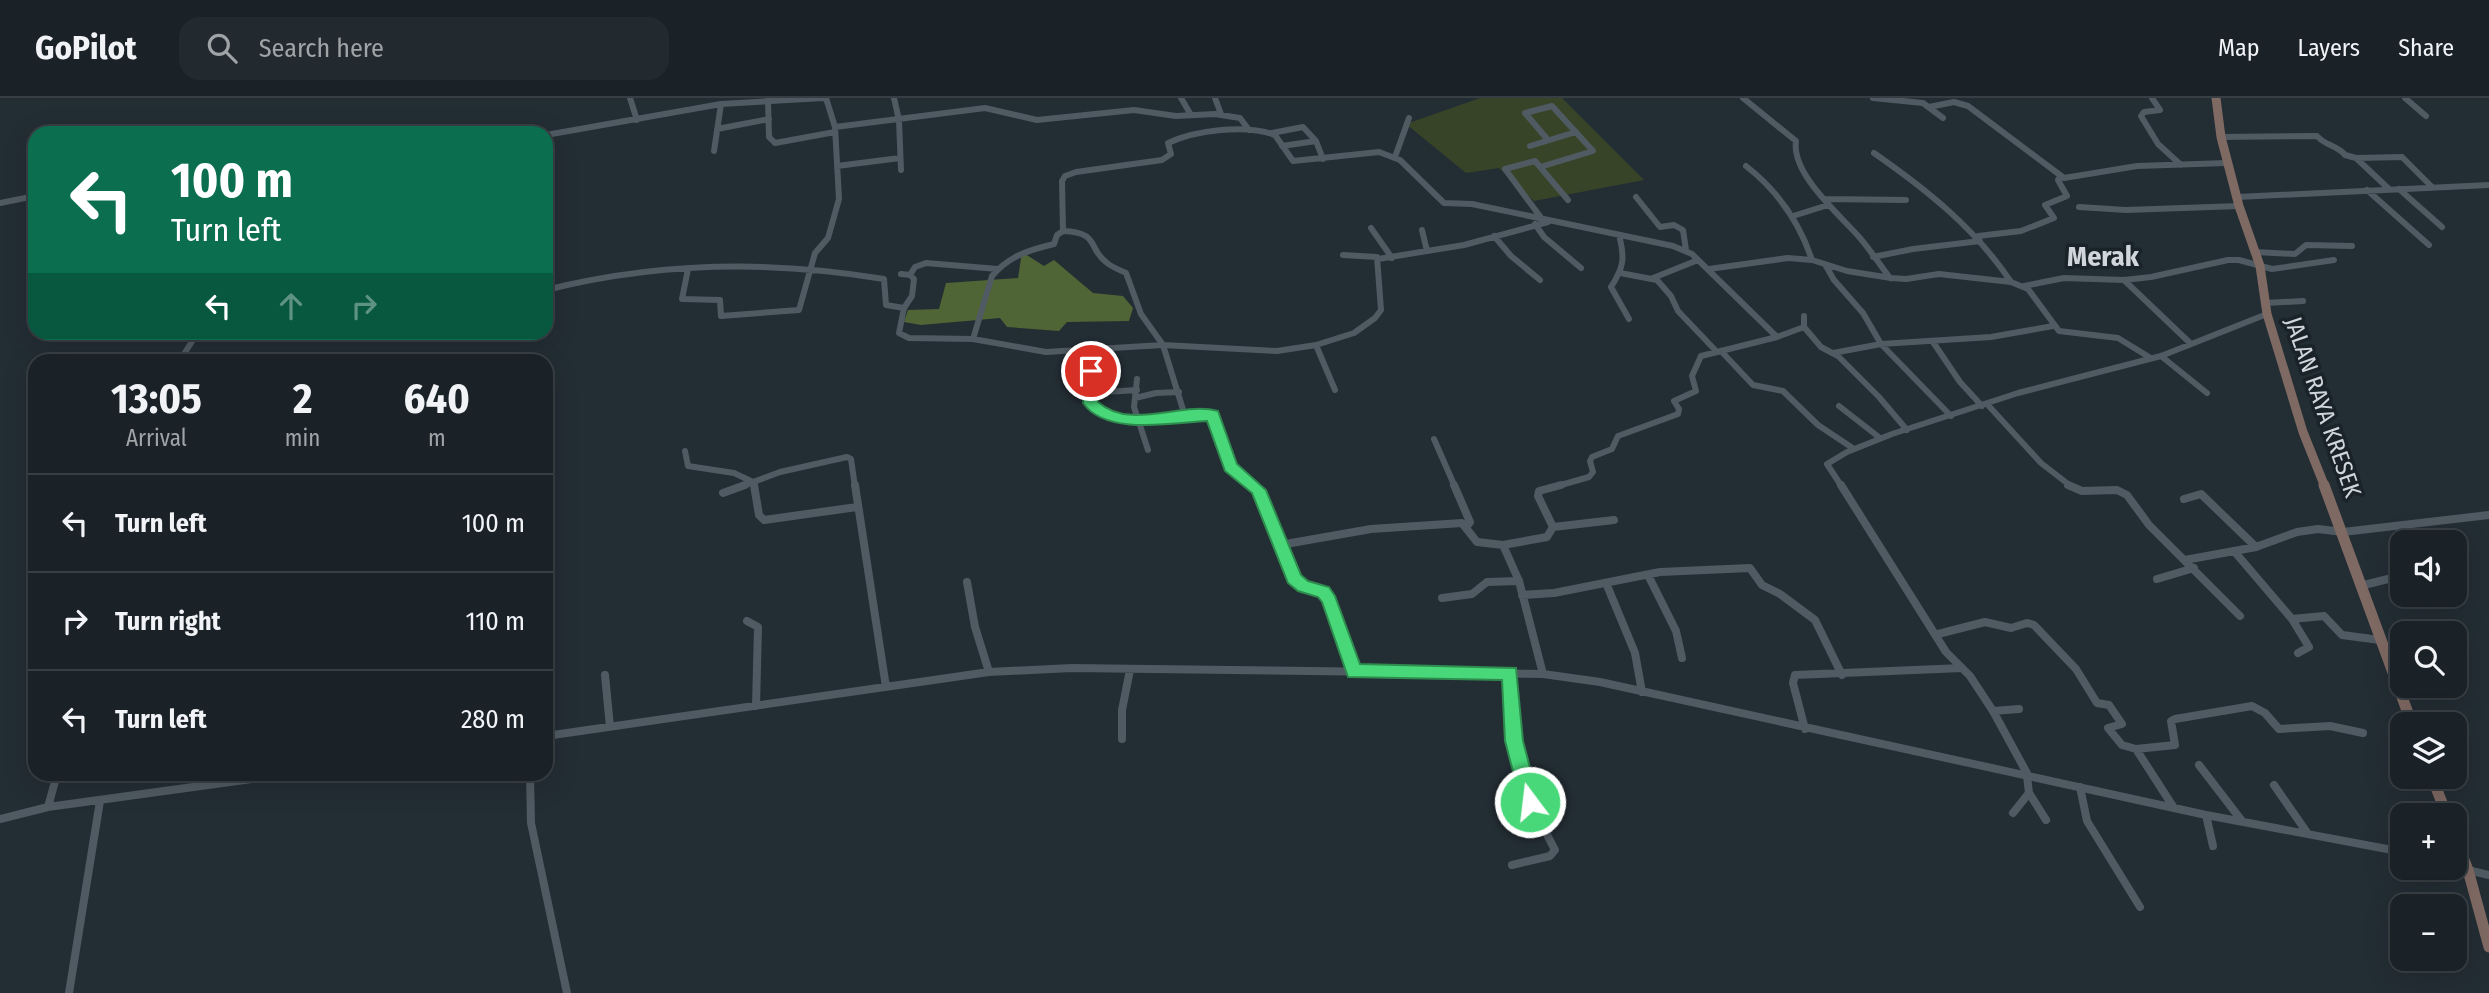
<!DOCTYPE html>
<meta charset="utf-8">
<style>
body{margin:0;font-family:"Fira Sans Condensed",sans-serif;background:#232a2f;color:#f1f3f6;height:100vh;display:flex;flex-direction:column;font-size:26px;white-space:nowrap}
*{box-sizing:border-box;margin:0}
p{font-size:23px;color:#9fa4a7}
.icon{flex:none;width:38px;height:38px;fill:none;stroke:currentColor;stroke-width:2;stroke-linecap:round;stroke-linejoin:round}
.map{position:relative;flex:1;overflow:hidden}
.panel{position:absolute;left:28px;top:256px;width:525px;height:427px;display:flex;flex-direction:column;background:#1a2227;border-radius:21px;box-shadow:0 7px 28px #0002,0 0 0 2px #383f44}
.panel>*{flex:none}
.banner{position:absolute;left:28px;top:28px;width:525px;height:214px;border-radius:21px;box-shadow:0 7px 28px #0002,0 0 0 2px #383f44;background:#0b6e4f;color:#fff;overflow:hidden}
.buttons{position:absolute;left:2390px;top:432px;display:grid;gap:14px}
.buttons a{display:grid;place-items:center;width:77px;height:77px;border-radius:14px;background:#1a2227;box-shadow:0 7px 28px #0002,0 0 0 2px #383f44;font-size:35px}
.pin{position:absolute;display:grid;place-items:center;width:60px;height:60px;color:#fff;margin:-30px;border:4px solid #fff;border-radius:50%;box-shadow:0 2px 7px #0007}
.me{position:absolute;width:77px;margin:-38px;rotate:345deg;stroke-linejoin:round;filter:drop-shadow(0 0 5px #0008)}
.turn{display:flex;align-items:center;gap:24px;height:147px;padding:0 28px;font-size:32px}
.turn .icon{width:91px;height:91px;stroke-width:2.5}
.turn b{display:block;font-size:49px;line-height:60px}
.lanes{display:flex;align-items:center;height:66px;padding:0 28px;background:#0003;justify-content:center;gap:35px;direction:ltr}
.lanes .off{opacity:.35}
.eta{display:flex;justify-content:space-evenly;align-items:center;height:119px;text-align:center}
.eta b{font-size:42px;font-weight:700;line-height:49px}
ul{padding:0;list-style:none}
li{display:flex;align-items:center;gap:21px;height:98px;padding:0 28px;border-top:2px solid #383f44}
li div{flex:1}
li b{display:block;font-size:26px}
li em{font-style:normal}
header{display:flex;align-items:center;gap:42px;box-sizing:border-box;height:98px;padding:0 35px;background:#1a2227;border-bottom:2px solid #383f44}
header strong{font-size:33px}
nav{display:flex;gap:38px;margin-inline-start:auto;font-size:24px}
.search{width:490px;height:63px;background:#232a2f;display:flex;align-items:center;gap:18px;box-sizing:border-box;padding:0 24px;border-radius:21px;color:#9fa4a7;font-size:26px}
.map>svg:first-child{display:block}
</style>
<header>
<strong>GoPilot</strong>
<div class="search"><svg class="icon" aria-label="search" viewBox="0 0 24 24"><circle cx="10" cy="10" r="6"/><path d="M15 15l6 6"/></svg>Search here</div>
<nav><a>Map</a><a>Layers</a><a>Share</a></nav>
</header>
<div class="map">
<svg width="2489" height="895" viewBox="0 0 2489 895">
<rect width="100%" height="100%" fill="#232d34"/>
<path fill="#384428" d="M 1480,0 L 1562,0 L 1644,82 L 1534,103 L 1499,70 L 1466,75 L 1406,26 Z"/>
<path fill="#506535" d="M 1022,154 L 1044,168 L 1054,162 L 1093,195 L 1123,198 L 1133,210 L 1129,223 L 1067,224 L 1059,233 L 1007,229 L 1000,220 L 921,227 L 904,224 L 908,212 L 939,211 L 946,185 L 1018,180 Z"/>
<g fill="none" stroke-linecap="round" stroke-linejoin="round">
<path stroke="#505a62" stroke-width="6" d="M 630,0 L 637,22
M 826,0 L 835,29 L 985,10 L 1037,22 L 1134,12 L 1176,18 L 1215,16 L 1240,20 L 1249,32
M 894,0 L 899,22 L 901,72
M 1181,0 L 1191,17
M 1215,0 L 1221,16
M 1743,0 L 1796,43 C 1791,76 1840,117 1860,140 C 1871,153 1880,167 1890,180
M 1873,0 L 1923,5 L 1943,20
M 2152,0 L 2160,12 L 2144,14 L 2141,18 L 2158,46 L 2181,67
M 2405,0 L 2426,18
M 768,2 L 769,39 L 775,45 L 835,34
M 1929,9 L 1954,4 L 1968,8 L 2064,80 L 2137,68 L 2227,65
M 717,31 L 769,21
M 171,35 L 173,29
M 1272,35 L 1303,29 L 1316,43 L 1323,61
M 546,37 L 721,6 L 824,0
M 2221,39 L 2317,38 C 2325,48 2338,47 2345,57 L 2356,60 L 2389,91
M 1282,48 L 1316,43
M 1530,48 L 1576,34
M 714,53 L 721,6
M 1874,55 C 1927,92 1975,130 2011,184
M 1395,59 L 1409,20
M 2356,60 L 2402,59 L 2432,89
M 837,68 L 900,60
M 1746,68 C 1778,93 1799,123 1812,162
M 1540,69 L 1593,53 L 1552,8 L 1525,15 L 1548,42
M 2399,91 L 2442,129
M 2367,92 L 2429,147
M 1636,99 L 1660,129 L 1674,127 L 1683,132 L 1686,152
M 2237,99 L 2489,87
M 1825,101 L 1906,102
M 0,105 L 35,98
M 2079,109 L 2126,112 L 2239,108
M 1793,118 L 1828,107
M 1542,121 L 1505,71 L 1535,63 L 1568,102
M 1535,126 L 1544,139 L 1581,170
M 1371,130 L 1392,160
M 1422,132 L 1427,153
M 1063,133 L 1062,83 L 1065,78 L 1076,74 L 1162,62 L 1171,56 L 1168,45 C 1196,32 1246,26 1275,37 L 1293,63 L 1379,54 L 1400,62 L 1444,105 L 1472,106 L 1673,148 L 1692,156 L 1777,239 L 1701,258 L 1692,278 L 1696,293 L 1674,303 L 1679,311 L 1678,316 L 1618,338 L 1612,351 L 1592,359 L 1590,363 L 1593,374 L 1589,379 L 1554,389
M 1619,137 C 1625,160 1624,169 1611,189 L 1629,221
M 1494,138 L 1511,158 L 1540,182
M 1978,138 L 2021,133 L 2054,120 L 2045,107 L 2067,98 L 2058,82 L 2060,79
M 2255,154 L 2295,156 L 2306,147 L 2352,148
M 1873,159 L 1913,151 L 1980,143
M 1378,161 L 1464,147 L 1548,124
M 1826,168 L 1834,182 L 1863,215 L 1881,246 L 1951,318
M 688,171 L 682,201 L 720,202 L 721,218 L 799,212 L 815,155 L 828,140 L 839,101 L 835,29
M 1709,171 L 1788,160 L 1812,162 L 1847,173 L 1891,180 L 1906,181 L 1939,176 L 2011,184 L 2028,191 L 2059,233 L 2118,240 L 2149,259
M 1620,175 L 1657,182 L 1671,198 L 1678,213 L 1717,254
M 901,176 L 910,177 L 914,181 L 912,198 L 904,210
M 910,177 L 915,169 L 926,165 L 998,171
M 1653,180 L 1698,162
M 2124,182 L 2190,245
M 2024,188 L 2064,180 L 2124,182 L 2151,179 L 2228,162 L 2239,162 L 2272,171 L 2334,162
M 546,192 C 658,164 771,162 884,181 L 886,207 L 904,210 L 899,235 L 909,240 L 973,241 L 1046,254 L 1163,247 L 1277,253 L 1316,247 L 1354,235 L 1375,220 L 1381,212 L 1377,159 L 1343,157
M 2265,205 L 2303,203
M 1804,218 L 1804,229 L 1821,249 L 1838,258 L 1879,299 L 1907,332
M 1777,239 L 1804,229
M 973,241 L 992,178 C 1009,158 1029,152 1054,146 L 1057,137 L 1063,133 C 1100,134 1088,151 1106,164 C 1111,169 1120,172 1126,175 L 1141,216 L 1163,247 L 1185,318 L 1213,317 L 1231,369 L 1254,389
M 1933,244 L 1960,284 L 1982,308
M 1316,247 L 1335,292
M 1092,251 L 1091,305 L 1097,314 L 1139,322 L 1185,318
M 1721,253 L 1753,287 L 1783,293 L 1818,327 L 1854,351
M 1833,255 L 1881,246 L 1991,239 L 2053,228
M 2161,258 L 2207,295
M 176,262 L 184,256 L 198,234
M 1137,281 L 1134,309 L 1148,352
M 1090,295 L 1137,292
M 1135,300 L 1156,295 L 1179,294
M 1987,306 L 2041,365 L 2072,389
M 1839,308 L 1880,340
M 1434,341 L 1455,389
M 685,353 L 688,368 L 734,375 L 753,384 L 754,389
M 740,389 L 780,374 L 847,359 L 851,361 L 855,389
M 1842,389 L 1827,366 L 1847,354 L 1892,336 L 2018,295 L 2161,258 L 2267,216"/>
<path stroke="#505a62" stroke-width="8" d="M 754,387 L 759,417 L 764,422 L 857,409
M 855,387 L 886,589
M 1252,387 L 1258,392 L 1294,481 L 1304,489 L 1324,493 L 1330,503 L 1354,573
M 1454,387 L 1470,424 L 1467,428
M 1841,387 L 1946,554 L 1970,578 L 1993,613 L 2029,679
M 2068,387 L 2082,393 L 2117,392 L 2127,397 L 2149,427 L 2240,518
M 723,395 L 745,387
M 2184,401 L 2201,396 L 2256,449
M 1553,429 L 1614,422
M 1280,447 L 1371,431 L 1462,425 L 1477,444 L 1503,447
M 2234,453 L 2292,521 L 2324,518 L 2342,537 L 2380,542
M 2185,462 L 2256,449 L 2297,434 L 2318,431 L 2343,434 L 2489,417
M 1648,477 L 1676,533 L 1682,560
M 2157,481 L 2194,470
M 967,484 L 975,529 L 989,574
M 1606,485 L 1635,555 L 1642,594
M 2360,488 L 2388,481
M 1522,497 L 1554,495 L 1660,474 L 1750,470 L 1762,487 L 1780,496 L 1815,522 L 1842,577
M 1442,500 L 1472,496 L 1487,484 L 1519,483
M 2292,521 L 2309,549 L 2298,555
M 747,523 L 758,529 L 756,608
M 1938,536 L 1985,524 L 2011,530 L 2027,525 L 2034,527 L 2076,571 L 2097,605 L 2109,607 L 2122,626 L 2108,630 L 2122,647 L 2136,651
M 1510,575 L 1514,643 L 1530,704 L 1555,752 L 1550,758 L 1512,767
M 1543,576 L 1519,483 L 1503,447 L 1547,439 L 1553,429 L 1538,398 L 1539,393 L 1561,387
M 605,577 L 610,629
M 1993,613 L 2019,611
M 1805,631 L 1793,585 L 1795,577 L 1962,570
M 546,638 L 989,574 L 1072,570 L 1543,576 L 1600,584 L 2206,717 L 2403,754
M 1122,641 L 1122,612 L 1130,572
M 2199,667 L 2242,723
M 530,676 L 531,725 L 567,895
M 2027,678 L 2029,695 L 2046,722
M 2274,687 L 2308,736
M 2080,689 L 2087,723 L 2140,809
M 48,709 L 57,676
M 2174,710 L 2136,651 L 2175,647 L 2171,623 L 2175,621 L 2252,608 L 2265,615 L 2279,631 L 2330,628 L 2363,635
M 2013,715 L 2029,695
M 2206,717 L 2213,748
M 0,721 L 48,709 L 288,676
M 2468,772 L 2489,777
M 69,895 L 100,703"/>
<path stroke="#7f6963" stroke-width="9" d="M 2216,0 L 2221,39 L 2239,108 L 2260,168 L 2267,216 L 2303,334 L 2325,389"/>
<path stroke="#7f6963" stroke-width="11" d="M 2324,387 L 2412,626
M 2432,679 L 2447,718
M 2455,739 L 2468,772 L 2489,849"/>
</g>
<path fill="#48d779" stroke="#2f8c4f" stroke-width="2" d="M 1091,268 L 1098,273 L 1098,304 C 1131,333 1181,303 1218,313 L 1237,366 L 1266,392 L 1301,477 L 1308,483 L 1329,489 L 1335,498 L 1360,566 L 1516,570 L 1523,643 L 1539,704 L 1536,709 L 1530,712 L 1523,709 L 1521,704 L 1505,643 L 1502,582 L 1348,579 L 1322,504 L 1318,499 L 1298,493 L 1288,485 L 1252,395 L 1225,373 L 1207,323 C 1172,325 1106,338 1083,305 L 1084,273 Z"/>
<g text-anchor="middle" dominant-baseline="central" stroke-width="7" stroke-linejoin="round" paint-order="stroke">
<g font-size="24" fill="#d0d6db" stroke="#1a232a">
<text transform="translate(2323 309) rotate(71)">JALAN RAYA KRESEK</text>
</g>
<g font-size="28" font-weight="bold" fill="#d0d6db" stroke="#1a232a">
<text x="2103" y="158">Merak</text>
</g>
</g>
</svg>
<div class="buttons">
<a><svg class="icon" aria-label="sound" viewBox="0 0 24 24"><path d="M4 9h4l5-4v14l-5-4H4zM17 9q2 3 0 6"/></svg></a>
<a><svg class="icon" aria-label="search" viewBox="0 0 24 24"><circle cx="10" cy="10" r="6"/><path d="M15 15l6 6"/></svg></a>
<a><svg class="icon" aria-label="layers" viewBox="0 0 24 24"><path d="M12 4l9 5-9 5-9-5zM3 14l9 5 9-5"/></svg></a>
<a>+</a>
<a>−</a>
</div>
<div class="pin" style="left:1091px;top:273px;background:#d93025"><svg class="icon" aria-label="arrive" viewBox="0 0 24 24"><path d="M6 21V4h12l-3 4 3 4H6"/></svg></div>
<svg class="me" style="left:1530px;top:704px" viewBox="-20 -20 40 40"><circle r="17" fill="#48d779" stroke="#fff" stroke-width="3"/><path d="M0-11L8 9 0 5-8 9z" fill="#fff"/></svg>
<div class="banner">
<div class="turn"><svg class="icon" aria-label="left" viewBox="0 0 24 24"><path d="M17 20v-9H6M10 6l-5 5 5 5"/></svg><div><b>100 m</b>Turn left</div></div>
<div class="lanes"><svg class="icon" aria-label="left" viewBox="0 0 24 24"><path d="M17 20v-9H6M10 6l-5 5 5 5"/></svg><svg class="icon off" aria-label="ahead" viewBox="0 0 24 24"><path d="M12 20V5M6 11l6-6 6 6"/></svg><svg class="icon off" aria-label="right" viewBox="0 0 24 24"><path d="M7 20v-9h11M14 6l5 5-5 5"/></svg></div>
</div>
<section class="panel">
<div class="eta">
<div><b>13:05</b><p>Arrival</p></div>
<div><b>2</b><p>min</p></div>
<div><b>640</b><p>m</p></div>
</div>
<ul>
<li><svg class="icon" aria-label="left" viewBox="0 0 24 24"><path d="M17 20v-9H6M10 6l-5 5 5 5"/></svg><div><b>Turn left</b></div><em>100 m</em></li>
<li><svg class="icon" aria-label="right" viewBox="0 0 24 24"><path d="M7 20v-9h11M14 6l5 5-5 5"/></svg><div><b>Turn right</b></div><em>110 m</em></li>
<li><svg class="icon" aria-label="left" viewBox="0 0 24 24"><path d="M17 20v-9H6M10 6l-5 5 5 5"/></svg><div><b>Turn left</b></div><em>280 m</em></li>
</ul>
</section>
</div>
